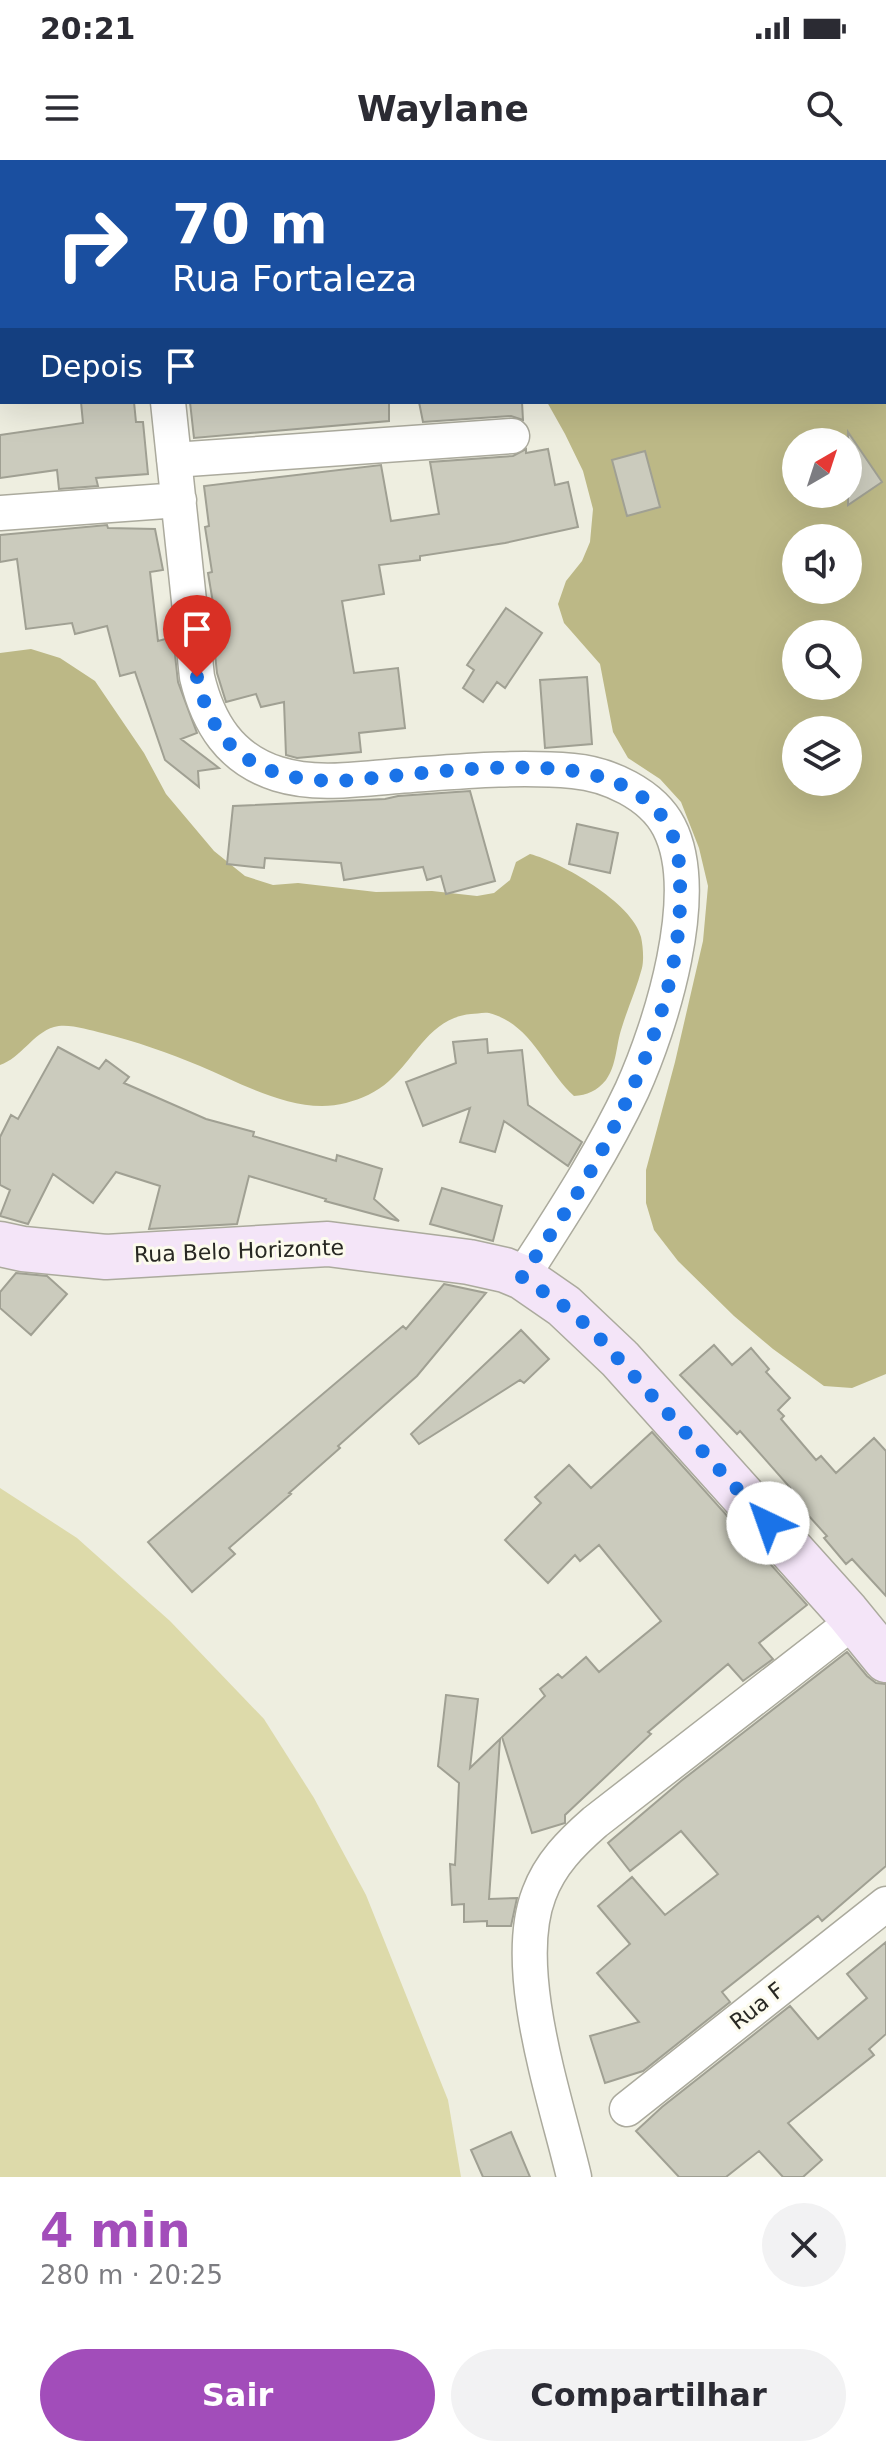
<!DOCTYPE html>
<html lang="pt">
<meta charset="utf-8">
<style>
body{margin:0;font-family:"DejaVu Sans",sans-serif;background:#f2f2f3;color:#2b2b33;height:100vh;display:flex;flex-direction:column;font-size:30px;white-space:nowrap}
*{box-sizing:border-box;margin:0}
p{font-size:26px;color:#7c7c81}
.icon{flex:none;width:44px;height:44px;fill:none;stroke:currentColor;stroke-width:2;stroke-linecap:round;stroke-linejoin:round}
.map{position:relative;height:2017px;overflow:hidden}
.panel{display:flex;flex-direction:column;background:#fff;flex:1}
.panel>*{flex:none}
.top-card{position:absolute;left:0px;top:0px;width:886px;height:244px;box-shadow:0 8px 32px #0002;background:#1a4fa0;color:#fff;overflow:hidden}
.needle{width:52px;rotate:39deg}
.fabs{position:absolute;left:782px;top:268px;display:grid;gap:16px}
.fabs a{display:grid;place-items:center;width:80px;height:80px;border-radius:50%;background:#fff;box-shadow:0 8px 32px #0002;font-size:40px}
.pin{position:absolute;display:grid;place-items:center;width:68px;height:68px;color:#fff;margin:-82px -34px;border-radius:50% 50% 50% 0;rotate:-45deg;box-shadow:0 0 8px #0007}
.pin .icon{rotate:45deg}
.me{position:absolute;width:88px;margin:-44px;rotate:318deg;stroke-linejoin:round;filter:drop-shadow(0 0 6px #0008)}
.turn{display:flex;align-items:center;gap:28px;height:168px;padding:0 40px;font-size:36px}
.turn .icon{width:104px;height:104px;stroke-width:2.5}
.turn b{display:block;font-size:56px;line-height:68px}
.then{display:flex;align-items:center;height:76px;padding:0 40px;background:#0003;gap:16px;font-size:30px}
.round{display:grid;place-items:center;flex:none;width:84px;height:84px;border-radius:42px;background:#f2f2f3}
.overview{display:flex;align-items:center;justify-content:space-between;height:136px;padding:0 40px}
h1{font-size:48px;font-weight:800;line-height:60px;color:#a24dba}
.action{display:flex;gap:16px;margin-top:auto;padding:16px 40px}
.action a{flex:1;height:92px;border-radius:48px;background:#a24dba;color:#fff;font-size:32px;font-weight:800;line-height:92px;text-align:center}
.action a+a{background:#f2f2f3;color:#2b2b33}
.status{display:flex;justify-content:space-between;align-items:center;height:56px;padding:0 40px;background:#fff;direction:ltr}
.status svg{height:22px;fill:currentColor}
header{display:flex;justify-content:space-between;align-items:center;height:104px;padding:0 40px;background:#fff;font-size:36px;font-weight:800}
.map>svg:first-child{display:block}
</style>
<div class="status"><b>20:21</b><svg viewBox="0 0 49 12"><path d="M0 12V9h3v3zM5 12V6h3v6zM10 12V3h3v9zM15 12V0h3v12zM26 1h20v11H26zM47 4h2v5h-2z"/></svg></div>
<header><svg class="icon" aria-label="menu" viewBox="0 0 24 24"><path d="M4 6h16M4 12h16M4 18h16"/></svg>Waylane<svg class="icon" aria-label="search" viewBox="0 0 24 24"><circle cx="10" cy="10" r="6"/><path d="M15 15l6 6"/></svg></header>
<div class="map">
<svg width="886" height="2017" viewBox="0 0 886 2017">
<rect width="100%" height="100%" fill="#eeeee0"/>
<path fill="#dddaaa" d="M 0,1328 L 77,1378 L 170,1461 L 264,1559 L 314,1638 L 366,1735 L 448,1940 L 461,2017 L 0,2017 Z"/>
<path fill="#bcb886" fill-rule="evenodd" d="M 627,0 L 886,0 L 886,1214 L 852,1228 L 824,1226 L 773,1189 L 734,1156 L 678,1101 L 654,1070 L 646,1043 L 646,1010 L 675,902 L 703,781 L 708,726 L 699,688 L 681,642 L 660,619 L 628,598 L 613,572 L 600,504 L 564,463 L 558,444 L 566,421 L 582,401 L 590,382 L 593,349 L 583,311 L 565,274 L 547,242 L 884,242 L 884,2 L 624,2 ZM 796,282 L 848,282 L 848,334 L 796,334 ZM 796,378 L 848,378 L 848,430 L 796,430 ZM 796,474 L 848,474 L 848,526 L 796,526 ZM 796,570 L 848,570 L 848,622 L 796,622 Z
M 31,489 L 60,498 L 95,521 L 144,593 L 166,634 L 214,691 L 245,716 L 273,725 L 298,723 L 376,732 L 432,731 L 477,736 L 494,733 L 510,720 L 516,702 L 530,694 C 561,702 633,743 641,777 C 643,786 644,800 642,808 C 637,828 628,847 622,867 C 616,884 617,905 606,920 C 597,931 587,935 574,936 C 545,910 532,864 489,853 C 483,852 476,854 471,854 C 430,858 416,897 389,921 C 377,932 361,939 346,943 C 297,956 243,924 200,906 C 169,893 135,881 102,873 C 89,870 68,863 54,867 C 33,873 21,898 0,905 L 0,493 Z"/>
<path fill="#cbcbbd" stroke="#a0a093" stroke-width="2" d="M 81,242 L 134,242 L 136,262 L 143,262 L 148,314 L 96,318 L 98,326 L 59,329 L 57,310 L 0,318 L 0,275 L 83,263 Z
M 190,242 L 389,242 L 389,261 L 194,278 Z
M 419,242 L 522,242 L 523,260 L 511,256 L 423,262 Z
M 848,272 L 882,322 L 848,345 Z
M 526,289 L 526,293 L 548,289 L 555,325 L 568,322 L 578,367 L 505,383 L 420,396 L 420,400 L 379,405 L 384,434 L 342,441 L 354,513 L 398,508 L 405,568 L 359,573 L 361,592 L 297,598 L 286,595 L 284,542 L 261,547 L 256,534 L 226,542 L 217,513 L 211,456 L 215,455 L 208,413 L 212,412 L 205,367 L 209,366 L 204,326 L 381,305 L 391,361 L 439,354 L 430,302 L 513,296 Z
M 645,291 L 660,347 L 627,356 L 612,300 Z
M 107,365 L 108,368 L 155,369 L 163,410 L 150,412 L 158,481 L 173,477 L 178,522 L 197,573 L 181,579 L 219,608 L 198,611 L 199,627 L 165,600 L 135,512 L 120,516 L 107,466 L 75,474 L 72,463 L 26,469 L 17,399 L 0,402 L 0,375 Z
M 506,448 L 542,473 L 505,528 L 497,522 L 483,542 L 463,528 L 474,510 L 467,505 Z
M 587,517 L 592,584 L 545,588 L 540,520 Z
M 470,631 L 495,721 L 446,734 L 441,716 L 427,720 L 423,707 L 344,720 L 341,703 L 265,698 L 264,708 L 227,704 L 233,646 L 385,639 L 398,636 Z
M 577,664 L 618,673 L 610,713 L 569,704 Z
M 487,879 L 488,893 L 522,890 L 528,945 L 582,982 L 568,1006 L 504,961 L 495,992 L 460,982 L 470,948 L 423,966 L 406,922 L 456,903 L 453,882 Z
M 58,887 L 99,909 L 106,900 L 129,917 L 124,923 L 206,959 L 254,972 L 253,976 L 336,1001 L 337,995 L 382,1009 L 374,1039 L 399,1061 L 325,1041 L 326,1039 L 249,1016 L 237,1064 L 149,1069 L 160,1026 L 116,1012 L 93,1043 L 53,1014 L 28,1064 L 0,1056 L 10,1030 L 0,1025 L 0,977 L 11,955 L 18,959 Z
M 442,1028 L 502,1046 L 493,1081 L 430,1064 Z
M 16,1113 L 47,1116 L 67,1134 L 31,1175 L 0,1148 L 0,1132 Z
M 444,1124 L 486,1133 L 417,1216 L 338,1286 L 340,1288 L 289,1333 L 291,1334 L 229,1388 L 235,1394 L 192,1432 L 148,1382 L 403,1166 L 406,1169 Z
M 521,1170 L 549,1199 L 524,1223 L 520,1220 L 419,1284 L 411,1274 Z
M 714,1185 L 732,1205 L 751,1188 L 769,1209 L 766,1212 L 790,1238 L 778,1250 L 784,1256 L 781,1259 L 816,1300 L 821,1296 L 836,1313 L 874,1278 L 886,1291 L 886,1436 L 852,1399 L 846,1404 L 824,1378 L 827,1376 L 798,1344 L 802,1341 L 740,1271 L 737,1274 L 680,1215 Z
M 652,1272 L 807,1445 L 759,1483 L 773,1499 L 743,1521 L 728,1504 L 648,1572 L 651,1574 L 565,1655 L 565,1663 L 532,1673 L 502,1577 L 545,1536 L 540,1529 L 558,1514 L 562,1518 L 586,1497 L 599,1512 L 661,1461 L 599,1385 L 580,1401 L 575,1395 L 548,1423 L 505,1380 L 541,1343 L 535,1337 L 569,1305 L 591,1328 Z
M 847,1492 L 867,1516 L 876,1523 L 886,1524 L 886,1706 L 822,1761 L 818,1756 L 722,1832 L 730,1842 L 643,1911 L 605,1923 L 590,1876 L 639,1862 L 597,1813 L 630,1784 L 598,1746 L 632,1717 L 665,1755 L 718,1714 L 681,1671 L 630,1711 L 608,1683 L 681,1621 Z
M 446,1535 L 478,1539 L 470,1608 L 500,1579 L 489,1739 L 517,1738 L 511,1766 L 487,1766 L 487,1761 L 464,1762 L 464,1744 L 452,1745 L 450,1704 L 455,1705 L 459,1623 L 438,1606 Z
M 886,1782 L 886,1874 L 869,1889 L 874,1895 L 788,1963 L 822,2000 L 803,2017 L 783,2017 L 759,1991 L 726,2017 L 679,2017 L 636,1971 L 662,1947 L 790,1846 L 818,1879 L 867,1838 L 847,1814 Z
M 511,1972 L 530,2017 L 483,2017 L 471,1990 Z"/>
<g fill="none" stroke-linecap="round" stroke-linejoin="round">
<defs>
<path id="street" d="M 143,0 L 144,2
M 168,242 L 197,517 C 208,563 230,599 278,614 C 317,626 358,619 398,616 C 456,612 514,606 573,611 C 608,614 652,634 669,667 C 703,733 661,866 632,930 C 601,996 561,1056 522,1117
M 174,300 L 512,276
M 0,353 L 179,340
M 627,1949 L 886,1744
M 574,2017 C 556,1940 510,1809 539,1734 C 550,1704 571,1683 595,1662 L 854,1461"/>
<path id="secondary" d="M 0,1084 L 23,1089 L 106,1097 L 328,1084 L 469,1102 L 505,1110 L 522,1117 L 564,1146 L 620,1199 L 847,1452 L 886,1500"/>
</defs>
<use href="#street" stroke="#abaa9d" stroke-width="37"/>
<use href="#secondary" stroke="#abaa9d" stroke-width="47"/>
<use href="#street" stroke="#fff" stroke-width="34"/>
<use href="#secondary" stroke="#f4e5f8" stroke-width="44"/>
</g>
<g fill="none" stroke-linecap="round" stroke-linejoin="round">
<path stroke="#1a73e8" stroke-width="14" stroke-dasharray="0 25.2" d="M 197,517 C 215,596 264,621 341,621 C 414,615 532,596 601,617 C 626,624 656,642 668,666 C 678,683 680,705 680,724 C 683,822 642,915 597,1000 C 575,1040 547,1079 522,1117 L 564,1146 L 592,1170 L 768,1363"/>
</g>
<g text-anchor="middle" dominant-baseline="central" stroke-width="6" stroke-linejoin="round" paint-order="stroke">
<g font-size="22" fill="#282823" stroke="#fcfbed">
<text transform="translate(239 1091) rotate(-2)">Rua Belo Horizonte</text>
<text transform="translate(757 1846) rotate(-38)">Rua F</text>
</g>
</g>
</svg>
<div class="fabs">
<a><svg class="needle" viewBox="-14 -14 28 28"><path d="M0-13l5 13h-10z" fill="#e53935"/><path d="M0 13l5-13h-10z" fill="#7c7c81"/></svg></a>
<a><svg class="icon" aria-label="sound" viewBox="0 0 24 24"><path d="M4 9h4l5-4v14l-5-4H4zM17 9q2 3 0 6"/></svg></a>
<a><svg class="icon" aria-label="search" viewBox="0 0 24 24"><circle cx="10" cy="10" r="6"/><path d="M15 15l6 6"/></svg></a>
<a><svg class="icon" aria-label="layers" viewBox="0 0 24 24"><path d="M12 4l9 5-9 5-9-5zM3 14l9 5 9-5"/></svg></a>
</div>
<div class="pin" style="left:197px;top:517px;background:#d93025"><svg class="icon" aria-label="arrive" viewBox="0 0 24 24"><path d="M6 21V4h12l-3 4 3 4H6"/></svg></div>
<svg class="me" style="left:768px;top:1363px" viewBox="-20 -20 40 40"><circle r="19" fill="#fff"/><path d="M0-13L10 11 0 6-10 11z" fill="#1a73e8"/></svg>
<div class="top-card">
<div class="turn"><svg class="icon" aria-label="right" viewBox="0 0 24 24"><path d="M7 20v-9h11M14 6l5 5-5 5"/></svg><div><b>70 m</b>Rua Fortaleza</div></div>
<div class="then">Depois<svg class="icon" aria-label="arrive" viewBox="0 0 24 24"><path d="M6 21V4h12l-3 4 3 4H6"/></svg></div>
</div>
</div>
<section class="panel">
<div class="overview"><div><h1>4 min</h1><p>280 m · 20:25</p></div><a class="round"><svg class="icon" aria-label="close" viewBox="0 0 24 24"><path d="M6 6l12 12M18 6L6 18"/></svg></a></div>
<div class="action"><a>Sair</a><a>Compartilhar</a></div>
</section>
